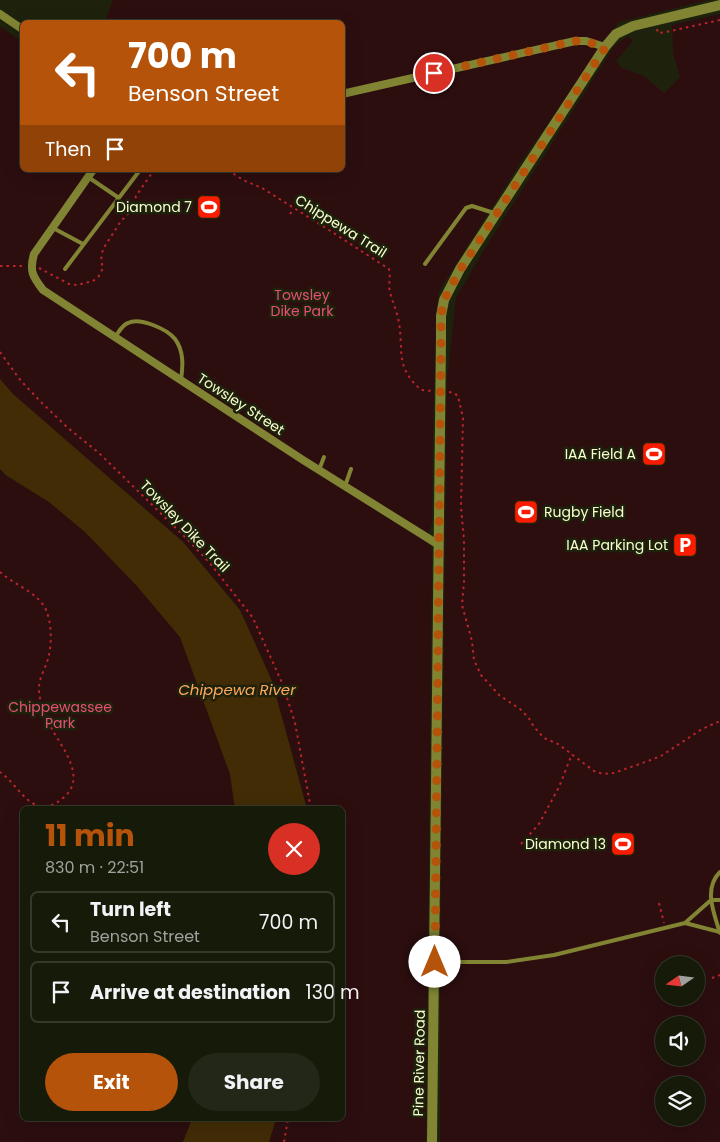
<!DOCTYPE html>
<meta charset="utf-8">
<style>
body{margin:0;font-family:Poppins,sans-serif;background:#232717;color:#f1f3f6;height:100vh;display:flex;flex-direction:column;font-size:19px;white-space:nowrap}
*{box-sizing:border-box;margin:0}
p{font-size:16px;color:#9ea19c}
.icon{flex:none;width:28px;height:28px;fill:none;stroke:currentColor;stroke-width:2;stroke-linecap:round;stroke-linejoin:round}
.map{position:relative;flex:1;overflow:hidden}
.details{position:absolute;left:20px;top:806px;width:325px;height:315px;display:flex;flex-direction:column;background:#161a09;border-radius:8px;box-shadow:0 5px 20px #0002,0 0 0 1px #35382a}
.details>*{flex:none}
.hud{position:absolute;left:20px;top:20px;width:325px;height:152px;border-radius:8px;box-shadow:0 5px 20px #0002,0 0 0 1px #35382a;background:#b45309;color:#fff;overflow:hidden}
.needle{width:32px;rotate:256deg}
.tools{position:absolute;left:655px;top:956px;display:grid;gap:10px}
.tools a{display:grid;place-items:center;width:50px;height:50px;border-radius:50%;background:#161a09;box-shadow:0 5px 20px #0002,0 0 0 1px #35382a;font-size:25px}
.pin{position:absolute;display:grid;place-items:center;width:42px;height:42px;color:#fff;margin:-21px;border:2px solid #fff;border-radius:50%;box-shadow:0 1px 5px #0007}
.me{position:absolute;width:55px;margin:-28px;rotate:0deg;stroke-linejoin:round;filter:drop-shadow(0 0 4px #0008)}
.turn{display:flex;align-items:center;gap:18px;height:105px;padding:0 25px;font-size:22px}
.turn .icon{width:65px;height:65px;stroke-width:2.5}
.turn b{display:block;font-size:35px;line-height:42px}
.then{display:flex;align-items:center;height:48px;padding:0 25px;background:#0003;gap:10px;font-size:19px}
.round{display:grid;place-items:center;flex:none;width:52px;height:52px;border-radius:26px;background:#232717}
.summary{display:flex;align-items:center;justify-content:space-between;height:85px;padding:0 25px}
h1{font-size:30px;font-weight:700;line-height:38px;color:#b45309}
.primary-button{display:flex;gap:10px;margin-top:auto;padding:10px 25px}
.primary-button a{flex:1;height:58px;border-radius:30px;background:#b45309;color:#fff;font-size:20px;font-weight:700;line-height:58px;text-align:center}
.primary-button a+a{background:#232717;color:#f1f3f6}
ul{padding:0;list-style:none}
li{display:flex;align-items:center;gap:15px;height:62px;margin:0 10px 8px;padding:0 15px;border:2px solid #35382a;border-radius:8px}
li div{flex:1}
li b{display:block;font-size:19px}
li em{font-style:normal}
.map>svg:first-child{display:block}
</style>
<div class="map">
<svg width="720" height="1142" viewBox="0 0 720 1142">
<rect width="100%" height="100%" fill="#1e220c"/>
<path fill="#2c0e0f" fill-rule="evenodd" d="M 113,0 L 708,0 L 619,22 L 519,165 L 439,291 L 436,316 L 433,432 L 432,524 L 425,541 L 431,546 L 432,554 L 426,1142 L 269,1142 L 276,1119 L 342,1119 L 342,809 L 307,809 L 272,681 L 240,610 L 183,542 L 13,394 L 0,379 L 0,26 L 22,42 L 22,170 L 342,170 L 342,22 L 105,22 Z
M 720,14 L 720,1142 L 440,1142 L 440,962 L 447,379 L 456,298 L 485,248 L 615,45 L 628,36 L 633,41 L 616,61 L 622,68 L 644,76 L 664,93 L 680,77 L 673,53 L 672,25 ZM 664,965 L 696,965 L 696,998 L 664,998 ZM 664,1025 L 696,1025 L 696,1058 L 664,1058 ZM 664,1085 L 696,1085 L 696,1118 L 664,1118 Z
M 0,469 L 6,476 L 49,502 L 85,532 L 136,585 L 180,637 L 230,774 L 235,809 L 22,809 L 22,1119 L 192,1119 L 183,1142 L 0,1142 Z"/>
<path fill="#412c06" d="M 0,379 L 13,394 L 183,542 L 240,610 L 272,681 L 307,809 L 235,809 L 230,774 L 180,637 L 136,585 L 85,532 L 49,502 L 6,475 L 0,469 Z
M 192,1119 L 276,1119 L 269,1142 L 183,1142 Z"/>
<g fill="none" stroke-linecap="round" stroke-linejoin="round">
<path stroke="#ba252c" stroke-width="2" stroke-dasharray="2.5 4" stroke-linecap="butt" d="M 657,29 L 658,33 L 666,32 L 720,20
M 228,170 L 243,180 L 262,188 L 329,230 L 389,269 C 391,277 388,284 390,292 C 392,301 396,309 398,318 C 405,349 393,365 421,390 L 432,391
M 290,214 L 294,209
M 0,266 L 25,266
M 39,268 L 69,284 L 77,285 L 93,281 L 99,276 L 103,268 L 101,260 L 103,249 L 121,221 L 133,209 L 136,196 L 154,170
M 0,352 L 21,381 L 42,403 L 68,428 L 99,453 L 185,537 L 209,562 L 253,618 L 283,685 L 295,723 L 311,809
M 449,392 L 454,393 L 458,396 L 463,418 L 461,507 L 464,540 L 464,582 L 462,605 L 472,641 L 474,660 L 481,675 L 499,695 L 520,709 L 528,717 L 534,727 L 544,738 L 558,744 L 594,771 L 603,774 L 614,773 L 648,761 L 661,756 L 702,729 L 720,721
M 0,572 C 14,585 38,592 46,610 C 52,624 52,644 48,659 C 45,669 38,680 39,691 C 40,704 47,720 53,731 C 64,750 87,779 63,798 C 33,823 21,787 0,772
M 521,844 L 539,824 L 559,787 L 572,754
M 659,903 L 664,923
M 712,978 L 720,975
M 284,1142 L 288,1119"/>
<path stroke="#808433" stroke-width="4" d="M 88,177 L 119,198
M 53,228 L 83,244
M 425,264 L 466,208 L 472,206 L 494,213
M 65,269 L 140,170
M 115,337 C 119,332 122,325 128,323 C 140,317 167,329 175,339 C 184,351 183,366 181,380
M 319,470 L 324,457
M 345,486 L 351,469
M 720,872 C 703,889 714,913 720,933
M 685,923 L 720,932
M 435,962 L 506,962 L 554,955 L 685,923 L 711,900 L 720,900"/>
<path stroke="#808433" stroke-width="8" d="M 0,14 L 22,29
M 342,94 L 575,41 L 586,41 L 605,47
M 93,170 L 34,254 C 29,271 33,277 43,290 L 303,460 L 439,545"/>
<path stroke="#808433" stroke-width="10" d="M 432,1142 L 441,338 L 441,316 L 444,300 L 460,269 L 605,47 L 616,34 L 633,26 L 720,5"/>
</g>
<g fill="none" stroke-linecap="round" stroke-linejoin="round">
<path stroke="#b45309" stroke-width="9" stroke-dasharray="0 16.2" d="M 434,73 L 575,41 L 586,41 L 605,48 L 460,270 L 444,300 L 441,316 L 441,338 L 435,962"/>
</g>
<defs>
<symbol id="stadium-square" viewBox="-11 -11 22 22"><rect x="-9" y="-9" width="18" height="18" rx="4" fill="#f81d00" stroke="#1e220c"/><path d="M0-5a6.5 5 0 1 0 0 10a6.5 5 0 1 0 0-10ZM-3.5-1.8h7v3.6h-7Z" fill="#fff"/></symbol>
<symbol id="parking-square" viewBox="-11 -11 22 22"><rect x="-9" y="-9" width="18" height="18" rx="4" fill="#f81d00" stroke="#1e220c"/><path d="M-3.5-5.5H1a3.5 3.5 0 0 1 0 7H-1V5.5H-3.5ZM-1-3.4V-.6H.8a1.4 1.4 0 0 0 0-2.8Z" fill="#fff"/></symbol>
</defs>
<g fill-rule="evenodd">
<use href="#stadium-square" x="195" y="193" width="28" height="28"/>
<use href="#stadium-square" x="640" y="440" width="28" height="28"/>
<use href="#stadium-square" x="512" y="498" width="28" height="28"/>
<use href="#parking-square" x="671" y="531" width="28" height="28"/>
<use href="#stadium-square" x="609" y="830" width="28" height="28"/>
</g>
<g text-anchor="middle" dominant-baseline="central" stroke-width="5" stroke-linejoin="round" paint-order="stroke">
<g font-size="14" fill="#f8ffcd" stroke="#1e220c" text-anchor="end">
<text x="192" y="207">Diamond 7</text>
<text x="636" y="454">IAA Field A</text>
<text x="544" y="512" text-anchor="start">Rugby Field</text>
<text x="668" y="545">IAA Parking Lot</text>
<text x="606" y="844">Diamond 13</text>
</g>
<g font-size="14" fill="#f8ffcd" stroke="#1e220c">
<text transform="translate(341 226) rotate(32)">Chippewa Trail</text>
<text transform="translate(241 404) rotate(33)">Towsley Street</text>
<text transform="translate(185 526) rotate(46)">Towsley Dike Trail</text>
<text transform="translate(419 1063) rotate(-89)">Pine River Road</text>
</g>
<g font-size="14" fill="#e75074" stroke="#1e220c">
<text x="302" y="295">Towsley<tspan x="302" dy="16">Dike Park</tspan></text>
<text x="60" y="707">Chippewassee<tspan x="60" dy="16">Park</tspan></text>
</g>
<g font-size="15" font-style="italic" fill="#ffa95b" stroke="#1e220c">
<text x="237" y="689">Chippewa River</text>
</g>
</g>
</svg>
<div class="tools">
<a><svg class="needle" viewBox="-14 -14 28 28"><path d="M0-13l5 13h-10z" fill="#e53935"/><path d="M0 13l5-13h-10z" fill="#9ea19c"/></svg></a>
<a><svg class="icon" aria-label="sound" viewBox="0 0 24 24"><path d="M4 9h4l5-4v14l-5-4H4zM17 9q2 3 0 6"/></svg></a>
<a><svg class="icon" aria-label="layers" viewBox="0 0 24 24"><path d="M12 4l9 5-9 5-9-5zM3 14l9 5 9-5"/></svg></a>
</div>
<div class="pin" style="left:434px;top:73px;background:#d93025"><svg class="icon" aria-label="arrive" viewBox="0 0 24 24"><path d="M6 21V4h12l-3 4 3 4H6"/></svg></div>
<svg class="me" style="left:435px;top:962px" viewBox="-20 -20 40 40"><circle r="19" fill="#fff"/><path d="M0-13L10 11 0 6-10 11z" fill="#b45309"/></svg>
<div class="hud">
<div class="turn"><svg class="icon" aria-label="left" viewBox="0 0 24 24"><path d="M17 20v-9H6M10 6l-5 5 5 5"/></svg><div><b>700 m</b>Benson Street</div></div>
<div class="then">Then<svg class="icon" aria-label="arrive" viewBox="0 0 24 24"><path d="M6 21V4h12l-3 4 3 4H6"/></svg></div>
</div>
<section class="details">
<div class="summary"><div><h1>11 min</h1><p>830 m · 22:51</p></div><a class="round" style="background:#d93025;color:#fff"><svg class="icon" aria-label="close" viewBox="0 0 24 24"><path d="M6 6l12 12M18 6L6 18"/></svg></a></div>
<ul>
<li><svg class="icon" aria-label="left" viewBox="0 0 24 24"><path d="M17 20v-9H6M10 6l-5 5 5 5"/></svg><div><b>Turn left</b><p>Benson Street</p></div><em>700 m</em></li>
<li><svg class="icon" aria-label="arrive" viewBox="0 0 24 24"><path d="M6 21V4h12l-3 4 3 4H6"/></svg><div><b>Arrive at destination</b></div><em>130 m</em></li>
</ul>
<div class="primary-button"><a>Exit</a><a>Share</a></div>
</section>
</div>
